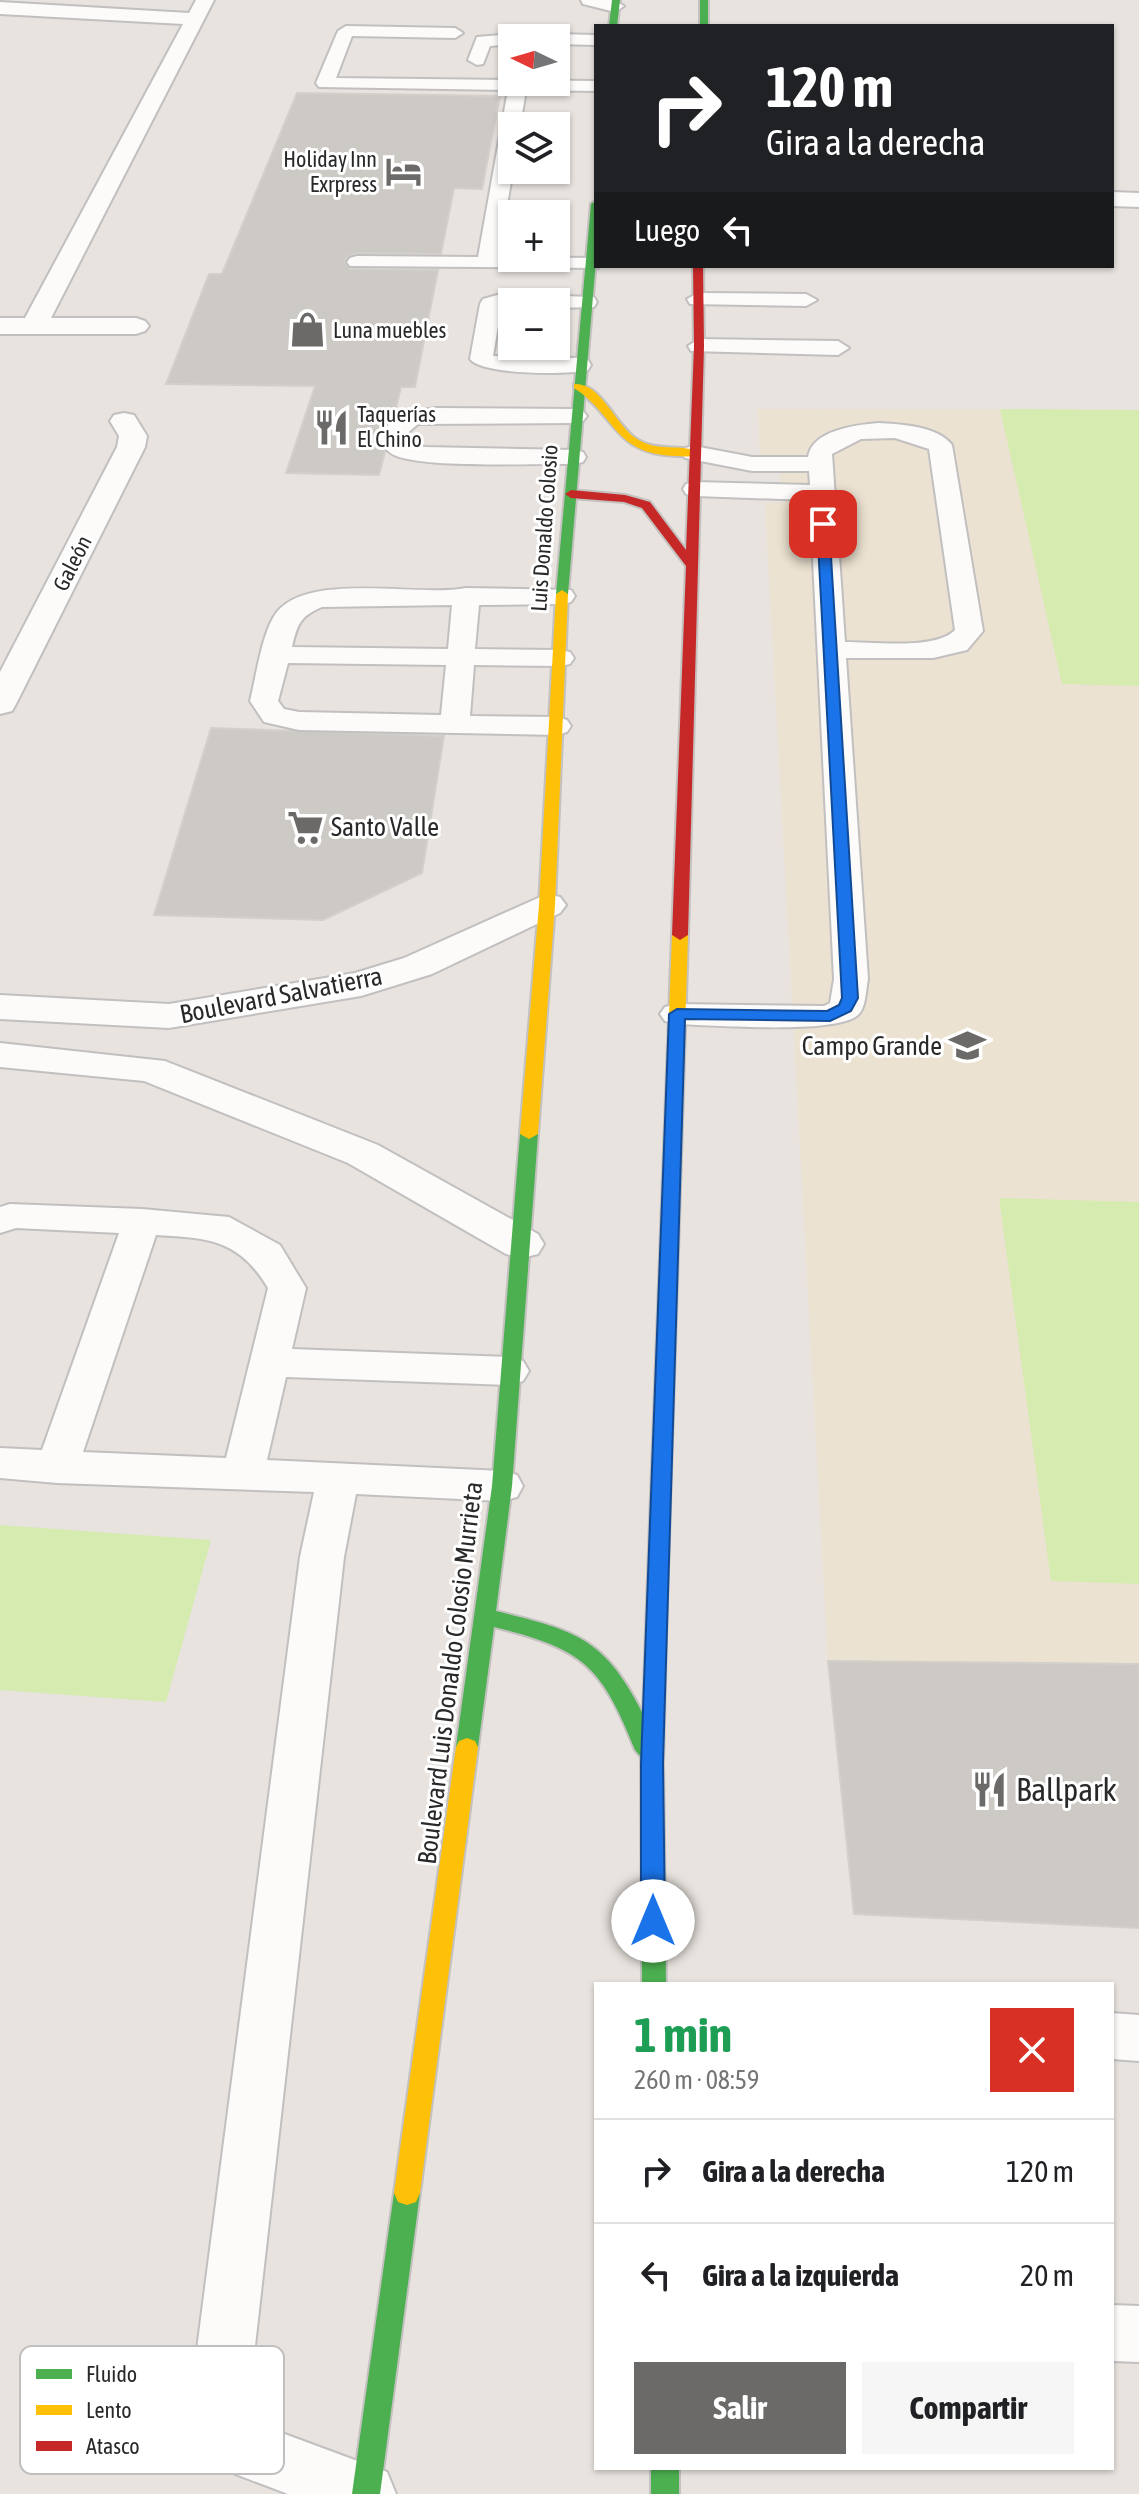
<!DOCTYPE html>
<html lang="es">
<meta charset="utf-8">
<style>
body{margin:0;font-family:"Asap Condensed",sans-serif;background:#f6f6f6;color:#202124;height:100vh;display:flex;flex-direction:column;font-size:30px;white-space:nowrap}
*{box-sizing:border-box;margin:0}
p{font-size:26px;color:#757577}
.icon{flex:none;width:44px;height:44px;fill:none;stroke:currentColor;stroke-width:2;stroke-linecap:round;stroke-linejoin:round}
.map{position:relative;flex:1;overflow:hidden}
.side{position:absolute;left:594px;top:1982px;width:520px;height:488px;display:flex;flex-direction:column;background:#fff;border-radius:0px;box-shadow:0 2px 6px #0004}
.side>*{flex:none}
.top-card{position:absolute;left:594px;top:24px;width:520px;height:244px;border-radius:0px;box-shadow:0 2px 6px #0004;background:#202124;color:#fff;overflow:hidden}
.needle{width:52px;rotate:275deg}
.tools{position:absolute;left:498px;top:24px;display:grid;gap:16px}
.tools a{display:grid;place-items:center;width:72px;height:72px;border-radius:0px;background:#fff;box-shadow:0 2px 6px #0004;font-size:40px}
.pin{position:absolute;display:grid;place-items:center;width:68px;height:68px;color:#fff;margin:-34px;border-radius:16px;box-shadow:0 4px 12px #0006}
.me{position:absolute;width:88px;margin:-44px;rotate:0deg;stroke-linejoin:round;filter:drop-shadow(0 0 6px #0008)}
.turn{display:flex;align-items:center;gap:28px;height:168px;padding:0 40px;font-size:36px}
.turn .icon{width:104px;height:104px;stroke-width:2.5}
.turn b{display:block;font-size:56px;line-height:68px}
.then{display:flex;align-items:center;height:76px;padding:0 40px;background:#0003;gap:16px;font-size:30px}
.round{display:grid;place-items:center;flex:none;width:84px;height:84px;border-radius:0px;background:#f6f6f6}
.headline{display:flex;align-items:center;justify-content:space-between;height:136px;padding:0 40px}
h1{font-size:48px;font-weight:700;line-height:60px;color:#1e9e55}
.cta{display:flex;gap:16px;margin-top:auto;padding:16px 40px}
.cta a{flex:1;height:92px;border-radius:0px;background:#6c6a68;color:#fff;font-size:32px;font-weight:700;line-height:92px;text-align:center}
.cta a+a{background:#f6f6f6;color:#202124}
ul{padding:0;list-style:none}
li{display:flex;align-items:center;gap:24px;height:104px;padding:0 40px;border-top:2px solid #e0e0e0}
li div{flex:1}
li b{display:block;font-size:30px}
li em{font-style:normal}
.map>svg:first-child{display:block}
</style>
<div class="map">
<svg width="1139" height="2494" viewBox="0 0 1139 2494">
<rect width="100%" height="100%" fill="#e8e3de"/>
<path fill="#ece2d1" d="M 758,409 L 1139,410 L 1139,1664 L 828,1661 L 765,503 L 782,503 L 779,459 L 760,455 Z"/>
<path fill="#d5ebb0" d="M 1000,409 L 1139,410 L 1139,686 L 1062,684 Z
M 999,1198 L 1139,1202 L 1139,1584 L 1051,1581 Z
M 0,1525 L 211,1540 L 166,1702 L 0,1690 Z"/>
<path fill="#cdc9c5" stroke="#d3cfca" stroke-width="2" d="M 297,93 L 500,96 L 482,189 L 454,188 L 441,254 L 357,253 L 348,256 L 344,262 L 350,269 L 438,270 L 415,387 L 401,387 L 394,416 L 378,434 L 385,452 L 379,475 L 286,473 L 315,386 L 166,384 L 209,274 L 222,274 Z
M 211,728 L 444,736 L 422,873 L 323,920 L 154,915 Z
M 828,1661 L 1139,1664 L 1139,1928 L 854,1914 Z"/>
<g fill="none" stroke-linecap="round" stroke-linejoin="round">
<defs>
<path id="lane" d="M 346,26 L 455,28 L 463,33 L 455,38 L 352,36 L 336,78 L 596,81 L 596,91 L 526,90 L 520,126 L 512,126 L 513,170 L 498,257 L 591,258 L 596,259 L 598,268 L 350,266 L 347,262 L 350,258 L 357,256 L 478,257 L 508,90 L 319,87 L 316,83 L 338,31 Z
M 512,34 L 520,38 L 512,38 L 512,44 L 490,46 L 483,64 L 477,65 L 468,60 L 477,37 Z
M 556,34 L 596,35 L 596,45 L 556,44 L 556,38 L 548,38 Z
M 698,293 L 806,294 L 817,300 L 806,306 L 690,304 L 687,299 Z
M 501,294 L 594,297 L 597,302 L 594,307 L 556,308 L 556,302 L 512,302 L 512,307 L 501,308 L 493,356 L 580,358 L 588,360 L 591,365 L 588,370 C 568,375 482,375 470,359 L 480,304 L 483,299 Z
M 699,339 L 838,341 L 849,348 L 838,355 L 691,351 L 688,346 Z
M 436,408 L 575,409 L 583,411 L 587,416 L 583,421 L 575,423 L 418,424 L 404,436 L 405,441 L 424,447 L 574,450 L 583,452 L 586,457 L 583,462 L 574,464 C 535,463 425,469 394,455 C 386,451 382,445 380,436 C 397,411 407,412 436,408 Z
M 878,423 C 900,424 938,426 952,445 L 983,631 L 967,650 L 933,658 L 846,658 L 868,979 C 866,989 866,1008 858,1015 C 836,1035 712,1025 677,1024 L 665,1021 L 660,1014 L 665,1007 L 677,1004 L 824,1006 L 830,1003 L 834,979 L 810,500 L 695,496 L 686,494 L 683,489 L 686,484 L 695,482 L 810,485 L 809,471 L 752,471 L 685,458 L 682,453 L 685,448 L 694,446 L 752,457 L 808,457 C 812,430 856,425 878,423 ZM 895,438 L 929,449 L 955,630 C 936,650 873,642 845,642 L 832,454 L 861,439 Z
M 466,588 L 571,590 L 575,596 L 571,602 L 562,604 L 479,605 L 475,649 L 560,650 L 570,652 L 574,658 L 570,664 L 560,666 L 474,665 L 470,716 L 557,717 L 567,720 L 571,726 L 567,732 L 557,735 L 299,730 L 264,722 L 250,701 C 256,677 261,639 273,618 C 300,569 418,598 466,588 ZM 452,605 L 448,649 L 292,647 C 297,625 300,616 322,607 ZM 288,663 L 446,665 L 441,715 L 299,712 L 284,709 L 278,701 Z
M 10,1204 L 142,1209 L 229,1217 L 280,1245 L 306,1288 L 292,1349 L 509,1357 L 523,1361 L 529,1371 L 523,1381 L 509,1385 L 286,1377 L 267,1460 L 502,1471 L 517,1475 L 523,1486 L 517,1497 L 502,1501 L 356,1494 L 344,1557 L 249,2399 L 263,2426 L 387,2472 L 396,2494 L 288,2494 L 222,2469 L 190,2403 L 300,1557 L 314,1492 L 57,1483 L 0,1478 L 0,1448 L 42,1450 L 119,1233 L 16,1228 L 0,1233 L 0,1207 ZM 156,1235 C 208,1238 239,1239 268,1288 L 226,1458 L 83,1452 Z
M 1112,2013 L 1139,2015 L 1139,2061 L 1112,2059 Z
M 1112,2305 L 1139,2306 L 1139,2362 L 1112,2361 Z"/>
<path id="street" d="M 196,0 L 214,0 L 51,318 L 136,318 L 145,321 L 149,326 L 145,331 L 136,334 L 0,334 L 0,318 L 25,318 L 183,24 L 0,14 L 0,2 L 189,13 Z
M 581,0 L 613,0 L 624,6 L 615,12 L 583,4 Z
M 1112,192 L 1139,193 L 1139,207 L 1112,206 Z
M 124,413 L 134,415 L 147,436 L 145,447 L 16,704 L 12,711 L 0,714 L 0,672 L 117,447 L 119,436 L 110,421 L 114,415 Z
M 547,894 L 560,897 L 566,905 L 560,913 L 432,974 L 361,996 L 169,1028 L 0,1019 L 0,995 L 169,1004 L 355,973 L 404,958 Z
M 0,1043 L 165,1061 L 378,1145 L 538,1234 L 544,1244 L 538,1254 L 522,1258 L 506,1254 L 348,1163 L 144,1081 L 0,1067 Z"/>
<path id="fast" d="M 612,0 L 620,0 L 617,26 L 609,26 Z
M 700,0 L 708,0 L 708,26 L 700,26 Z
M 596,201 L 596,260 L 568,594 L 562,598 L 556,594 L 591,204 Z
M 529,1129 L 538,1134 L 512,1486 L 496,1611 C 576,1631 604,1637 643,1714 L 647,1601 L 650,1595 L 657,1593 L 664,1595 L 667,1601 L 663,1763 L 666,1984 L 642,1984 L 641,1757 L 635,1750 C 601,1665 583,1649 494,1627 L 478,1747 L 475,1753 L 467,1756 L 459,1753 L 456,1747 L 492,1486 L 520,1134 Z
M 407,2181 L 416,2184 L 420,2193 L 380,2494 L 352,2494 L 394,2193 L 398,2184 Z
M 651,2468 L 679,2468 L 679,2494 L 651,2494 Z"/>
<path id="slow" d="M 574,384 C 600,382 615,423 634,437 C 656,454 682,442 700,453 C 693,458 685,456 676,456 C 613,454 617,416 574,388 Z
M 562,590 L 568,594 L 555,905 L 538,1134 L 529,1139 L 520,1134 L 539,905 L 556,594 Z
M 680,930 L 688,935 L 667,1601 L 664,1607 L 657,1609 L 650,1607 L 647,1601 L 672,935 Z
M 467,1738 L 475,1741 L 478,1747 L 420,2193 L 416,2202 L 407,2205 L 398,2202 L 394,2193 L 456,1747 L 459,1741 Z"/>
<path id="jam" d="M 693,266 L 703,266 L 704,346 L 688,935 L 680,940 L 672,935 L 686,566 L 642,508 L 624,502 L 571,498 L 565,494 L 571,490 L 625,495 L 650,502 L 686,550 L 694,346 Z"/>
</defs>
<use href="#lane" stroke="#c1bfc0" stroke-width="4"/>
<use href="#street" stroke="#c1bfc0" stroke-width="4"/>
<use href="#fast" stroke="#c4c2c0" stroke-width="4"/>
<use href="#slow" stroke="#c4c2c0" stroke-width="4"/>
<use href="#jam" stroke="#c4c2c0" stroke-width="4"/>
<use href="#lane" fill="#fcfbfa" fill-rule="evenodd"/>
<use href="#street" fill="#fcfbfa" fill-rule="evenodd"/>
<use href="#fast" fill="#4caf50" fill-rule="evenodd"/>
<use href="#slow" fill="#ffc107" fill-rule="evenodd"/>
<use href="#jam" fill="#c62828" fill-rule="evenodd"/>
</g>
<path fill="#1a73e8" stroke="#114b97" stroke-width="2" d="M 823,520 L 829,524 L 858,998 L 851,1011 L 830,1021 L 685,1019 L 663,1763 L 665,1921 L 662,1928 L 653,1931 L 645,1928 L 641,1921 L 641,1763 L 669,1014 L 677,1009 L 827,1011 L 839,1005 L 842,998 L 817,524 Z"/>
<defs>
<symbol id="hotel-bare" viewBox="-9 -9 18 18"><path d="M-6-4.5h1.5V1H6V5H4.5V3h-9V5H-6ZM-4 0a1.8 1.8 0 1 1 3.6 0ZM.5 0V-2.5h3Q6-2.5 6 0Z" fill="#6c6a68" stroke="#fff" stroke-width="2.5" paint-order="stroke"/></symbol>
<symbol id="shop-bare" viewBox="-9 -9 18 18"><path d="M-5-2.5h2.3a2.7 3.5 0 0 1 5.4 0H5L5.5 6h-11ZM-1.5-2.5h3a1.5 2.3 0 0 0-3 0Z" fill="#6c6a68" stroke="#fff" stroke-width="2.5" paint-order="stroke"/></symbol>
<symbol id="restaurant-bare" viewBox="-9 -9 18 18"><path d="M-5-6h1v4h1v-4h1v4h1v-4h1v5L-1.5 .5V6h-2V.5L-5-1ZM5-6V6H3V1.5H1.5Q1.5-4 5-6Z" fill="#6c6a68" stroke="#fff" stroke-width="2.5" paint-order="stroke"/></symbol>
<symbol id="supermarket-bare" viewBox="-9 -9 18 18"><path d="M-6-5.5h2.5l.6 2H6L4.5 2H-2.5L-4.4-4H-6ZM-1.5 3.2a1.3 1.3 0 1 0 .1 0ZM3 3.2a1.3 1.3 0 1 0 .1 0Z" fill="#6c6a68" stroke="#fff" stroke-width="2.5" paint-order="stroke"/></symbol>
<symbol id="school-bare" viewBox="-9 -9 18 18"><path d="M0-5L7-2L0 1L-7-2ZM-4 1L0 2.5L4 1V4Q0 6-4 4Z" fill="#6c6a68" stroke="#fff" stroke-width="2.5" paint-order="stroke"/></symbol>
</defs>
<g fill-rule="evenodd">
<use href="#hotel-bare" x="378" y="146" width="51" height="51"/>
<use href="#shop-bare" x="282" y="304" width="51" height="51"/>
<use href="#restaurant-bare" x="306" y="402" width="51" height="51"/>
<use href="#supermarket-bare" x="280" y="802" width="51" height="51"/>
<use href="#school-bare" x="942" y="1020" width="51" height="51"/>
<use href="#restaurant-bare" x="964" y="1764" width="51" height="51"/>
</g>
<g text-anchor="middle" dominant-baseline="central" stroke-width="6" stroke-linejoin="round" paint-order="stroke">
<g font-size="22" fill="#292929" stroke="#fff" text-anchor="start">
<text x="377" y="159" text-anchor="end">Holiday Inn<tspan x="377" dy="25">Exrpress</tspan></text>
<text x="333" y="330">Luna muebles</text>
<text x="357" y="414">Taquerías<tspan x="357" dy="25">El Chino</tspan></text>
</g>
<g font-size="22" fill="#292929" stroke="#fff">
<text transform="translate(544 528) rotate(-86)">Luis Donaldo Colosio</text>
<text transform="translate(72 563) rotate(-63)">Galeón</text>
</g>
<g font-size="26" fill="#292929" stroke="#fff" text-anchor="start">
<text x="331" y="827">Santo Valle</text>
<text x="942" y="1046" text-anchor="end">Campo Grande</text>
</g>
<g font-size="26" fill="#292929" stroke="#fff">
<text transform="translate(281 995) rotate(-11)">Boulevard Salvatierra</text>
<text transform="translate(450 1673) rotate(-83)">Boulevard Luis Donaldo Colosio Murrieta</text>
</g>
<g font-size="32" fill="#292929" stroke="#fff" text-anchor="start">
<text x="1016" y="1789">Ballpark</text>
</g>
</g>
<rect x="20" y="2346" width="264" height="128" rx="12" fill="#fff" stroke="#bfbfbf" stroke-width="2"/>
<rect x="36" y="2369" width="36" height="10" fill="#4caf50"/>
<rect x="36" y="2405" width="36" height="10" fill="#ffc107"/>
<rect x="36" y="2441" width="36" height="10" fill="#c62828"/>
<g font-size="22" fill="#292929">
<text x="86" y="2382">Fluido</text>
<text x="86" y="2418">Lento</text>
<text x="86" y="2454">Atasco</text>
</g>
</svg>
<div class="tools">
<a><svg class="needle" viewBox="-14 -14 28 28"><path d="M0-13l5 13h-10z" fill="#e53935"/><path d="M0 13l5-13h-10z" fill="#757577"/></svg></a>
<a><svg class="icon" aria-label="layers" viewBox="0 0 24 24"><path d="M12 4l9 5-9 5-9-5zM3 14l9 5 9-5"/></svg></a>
<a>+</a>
<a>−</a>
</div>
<div class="pin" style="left:823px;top:524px;background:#d93025"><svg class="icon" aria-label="arrive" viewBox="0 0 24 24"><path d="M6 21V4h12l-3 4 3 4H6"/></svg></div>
<svg class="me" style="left:653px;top:1921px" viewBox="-20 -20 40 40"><circle r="19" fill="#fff"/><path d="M0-13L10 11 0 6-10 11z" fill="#1a73e8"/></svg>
<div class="top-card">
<div class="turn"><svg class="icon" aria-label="right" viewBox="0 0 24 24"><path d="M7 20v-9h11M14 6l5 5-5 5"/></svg><div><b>120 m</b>Gira a la derecha</div></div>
<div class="then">Luego<svg class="icon" aria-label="left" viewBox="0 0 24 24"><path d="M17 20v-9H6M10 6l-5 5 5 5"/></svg></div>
</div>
<section class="side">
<div class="headline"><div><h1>1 min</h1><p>260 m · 08:59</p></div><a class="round" style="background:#d93025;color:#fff"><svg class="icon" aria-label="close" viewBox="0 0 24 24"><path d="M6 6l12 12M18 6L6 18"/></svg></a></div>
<ul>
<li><svg class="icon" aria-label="right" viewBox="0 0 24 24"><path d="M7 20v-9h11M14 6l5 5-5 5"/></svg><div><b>Gira a la derecha</b></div><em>120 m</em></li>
<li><svg class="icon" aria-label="left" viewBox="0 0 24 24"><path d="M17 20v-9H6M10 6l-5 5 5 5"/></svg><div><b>Gira a la izquierda</b></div><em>20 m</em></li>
</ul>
<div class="cta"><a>Salir</a><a>Compartir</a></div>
</section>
</div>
